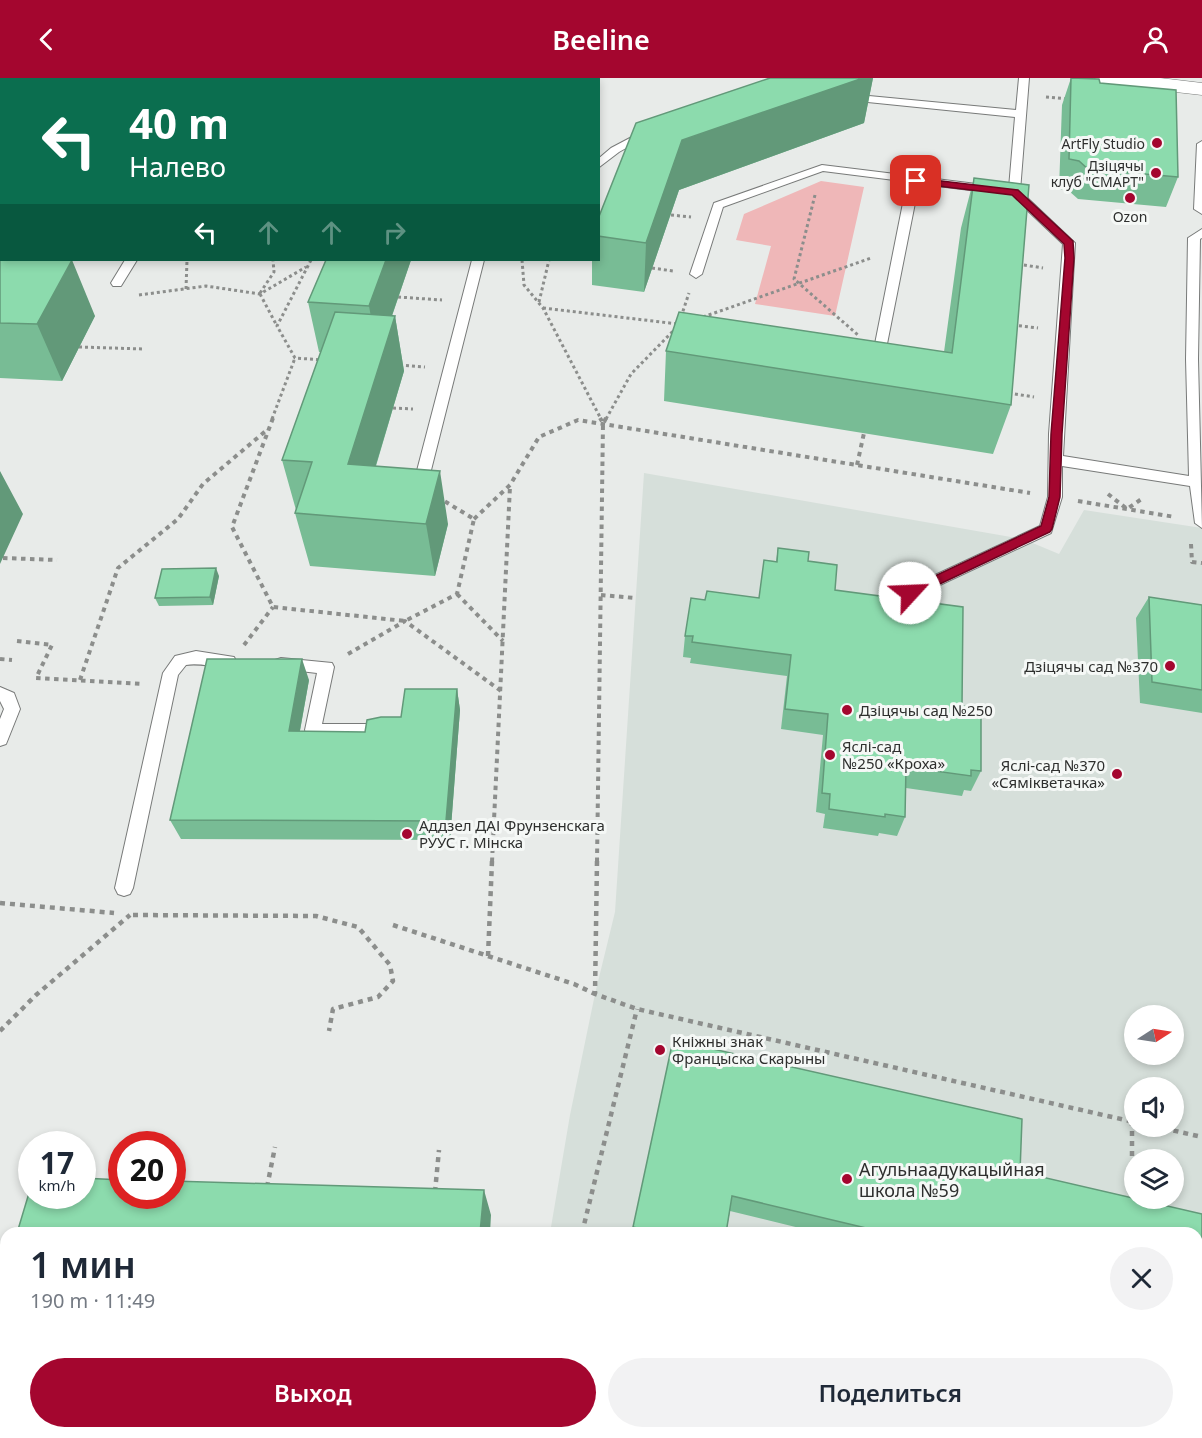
<!DOCTYPE html>
<html lang="ru">
<meta charset="utf-8">
<style>
body{margin:0;font-family:"Noto Sans",sans-serif;background:#f2f2f3;color:#1f2937;height:100vh;display:flex;flex-direction:column;font-size:22px;white-space:nowrap}
*{box-sizing:border-box;margin:0}
p{font-size:20px;color:#747a83}
.icon{flex:none;width:33px;height:33px;fill:none;stroke:currentColor;stroke-width:2;stroke-linecap:round;stroke-linejoin:round}
.map{position:relative;flex:1;overflow:hidden}
.details{position:absolute;left:0px;top:1149px;width:1203px;height:212px;display:flex;flex-direction:column;background:#fff;border-radius:18px 18px 0 0;box-shadow:0 3px 9px #0003}
.details>*{flex:none}
.top-card{position:absolute;left:0px;top:0px;width:600px;height:183px;box-shadow:0 3px 9px #0003;background:#0b6e4f;color:#fff;overflow:hidden}
.needle{width:39px;rotate:78deg}
.controls{position:absolute;left:1124px;top:927px;display:grid;gap:12px}
.controls a{display:grid;place-items:center;width:60px;height:60px;border-radius:50%;background:#fff;box-shadow:0 3px 9px #0003;font-size:30px}
.speed{position:absolute;left:18px;top:1053px;display:flex;gap:12px;font-size:30px;font-weight:700;text-align:center}
.speed>*{display:grid;place-content:center;width:78px;height:78px;border-radius:50%;background:#fff;box-shadow:0 3px 9px #0003;line-height:1}
.speed small{font-size:15px;font-weight:400}
.speed .limit{border:9px solid #d22;background:#fff;color:#111}
.pin{position:absolute;display:grid;place-items:center;width:51px;height:51px;color:#fff;margin:-26px;border-radius:12px;box-shadow:0 3px 9px #0006}
.me{position:absolute;width:66px;margin:-33px;rotate:65deg;stroke-linejoin:round;filter:drop-shadow(0 0 4px #0008)}
.turn{display:flex;align-items:center;gap:21px;height:126px;padding:0 30px;font-size:27px}
.turn .icon{width:78px;height:78px;stroke-width:2.5}
.turn b{display:block;font-size:42px;line-height:51px}
.lanes{display:flex;align-items:center;height:57px;padding:0 30px;background:#0003;justify-content:center;gap:30px;direction:ltr}
.lanes .off{opacity:.35}
.round{display:grid;place-items:center;flex:none;width:63px;height:63px;border-radius:32px;background:#f2f2f3}
.overview{display:flex;align-items:center;justify-content:space-between;height:102px;padding:0 30px}
h1{font-size:36px;font-weight:600;line-height:45px}
.action{display:flex;gap:12px;margin-top:auto;padding:12px 30px}
.action a{flex:1;height:69px;border-radius:36px;background:#a4062f;color:#fff;font-size:24px;font-weight:600;line-height:69px;text-align:center}
.action a+a{background:#f2f2f3;color:#1f2937}
header{display:flex;justify-content:space-between;align-items:center;height:78px;padding:0 30px;background:#a4062f;color:#fff;font-size:27px;font-weight:600}
.map>svg:first-child{display:block}
</style>
<header><svg class="icon" aria-label="back" viewBox="0 0 24 24"><path d="M15 5l-7 7 7 7"/></svg>Beeline<svg class="icon" aria-label="person" viewBox="0 0 24 24"><circle cx="12" cy="8" r="4"/><path d="M4 21q1-7 8-7t8 7"/></svg></header>
<div class="map">
<svg width="1202" height="1360" viewBox="0 0 1202 1360">
<rect width="100%" height="100%" fill="#e8ebe9"/>
<path fill="#d6dfda" fill-rule="evenodd" d="M 644,395 L 1023,461 L 1059,476 L 1084,432 L 1202,450 L 1202,1360 L 526,1360 L 526,1354 L 1197,1354 L 1197,1155 L 550,1155 L 570,1037 L 595,916 L 615,834 ZM 1134,938 L 1173,938 L 1173,976 L 1134,976 ZM 1134,1010 L 1173,1010 L 1173,1048 L 1134,1048 ZM 1134,1082 L 1173,1082 L 1173,1120 L 1134,1120 Z"/>
<path fill="#efb7b8" d="M 821,103 L 864,109 L 835,238 L 755,226 L 771,168 L 736,162 L 744,136 Z"/>
<g fill="none" stroke-linecap="round" stroke-linejoin="round">
<defs>
<path id="lane" d="M 519,0 L 529,0 L 529,2 L 519,2 Z
M 1019,0 L 1029,0 L 1020,113 L 1075,165 L 1063,378 L 1189,398 L 1186,281 L 1188,160 L 1202,151 L 1202,160 L 1200,161 L 1198,281 L 1202,450 L 1195,445 L 1190,408 L 1062,388 L 1062,419 L 1051,455 L 910,521 L 905,519 L 903,515 L 905,511 L 1040,448 L 1048,419 L 1049,356 L 1063,166 L 1011,117 L 921,106 L 915,125 L 885,276 L 879,280 L 865,278 L 864,275 L 865,272 L 874,271 L 903,125 L 910,104 L 823,93 L 723,129 L 702,196 L 696,200 L 690,196 L 714,125 L 822,87 L 1009,110 L 1015,39 L 848,22 L 843,19 L 848,16 L 1016,32 Z
M 647,51 L 651,52 L 651,56 L 619,74 L 598,90 L 598,81 L 611,70 Z
M 1202,63 L 1202,136 L 1194,131 L 1197,66 Z
M 125,182 L 137,182 L 121,208 L 113,208 L 111,205 Z
M 472,182 L 484,182 L 427,408 L 420,413 L 413,408 Z
M 196,573 L 234,579 L 236,583 L 234,587 C 219,592 202,584 186,587 L 178,597 L 133,810 L 130,816 L 124,818 L 118,816 L 115,810 L 163,595 L 175,578 Z
M 281,580 L 332,585 L 334,589 L 322,646 L 378,646 L 384,648 L 386,653 L 384,658 L 378,660 L 307,657 L 305,652 L 317,595 L 275,590 L 273,586 L 275,582 Z
M 0,609 L 14,615 L 20,631 L 6,666 L 0,668 L 0,641 L 4,631 L 0,623 Z"/>
<path id="secondary" d="M 1095,0 L 1160,0 L 1202,5 L 1202,17 L 1105,6 L 1098,4 Z"/>
</defs>
<use href="#lane" stroke="#787a79" stroke-width="2"/>
<use href="#secondary" stroke="#787a79" stroke-width="1"/>
<path stroke="#8c8e8c" stroke-width="3" stroke-dasharray="3 3" stroke-linecap="butt" d="M 193,2 L 197,0
M 1046,19 L 1068,21
M 0,81 L 2,78
M 815,117 L 794,201 L 858,257
M 671,137 L 691,139
M 311,182 L 277,248 L 295,280 L 323,282
M 522,182 L 524,207 L 543,230 L 601,341
M 1018,186 L 1043,190
M 652,190 L 673,193
M 186,211 L 187,182
M 260,215 L 274,194 L 273,182
M 260,216 L 277,248
M 139,217 L 206,208 L 260,216 L 306,189
M 398,219 L 442,222
M 539,224 L 549,182
M 543,230 L 678,246
M 681,239 L 689,215
M 703,239 L 871,180
M 1013,247 L 1038,250
M 79,269 L 144,271
M 400,287 L 425,289
M 1009,315 L 1034,319
M 393,330 L 413,331
M 272,341 L 295,280
M 606,341 L 631,296 L 677,249"/>
<path stroke="#8c8e8c" stroke-width="4" stroke-dasharray="4.5 4.5" stroke-linecap="butt" d="M 273,340 L 232,449 L 273,529 L 405,543 L 457,516 L 474,441 L 441,421
M 604,344 L 606,340
M 857,387 L 864,355
M 1108,416 L 1127,431 L 1143,420
M 1078,423 L 1175,439
M 474,441 L 510,407 L 539,359 L 578,342 L 1030,415
M 1191,466 L 1192,484 L 1202,485
M 3,480 L 57,482
M 457,516 L 503,563
M 601,517 L 635,520
M 17,563 L 52,567 L 36,600 L 142,606
M 244,567 L 273,529
M 348,576 L 405,543 L 501,613
M 0,581 L 12,582
M 80,602 L 118,490 L 178,441 L 203,406 L 268,351
M 492,784 L 510,408
M 597,784 L 603,345 L 600,340"/>
<path stroke="#8c8e8c" stroke-width="4.5" stroke-dasharray="5 5" stroke-linecap="butt" d="M 597,783 L 595,916 L 637,931 L 1134,1044
M 0,825 L 114,835
M 133,837 L 316,838 L 358,849 L 390,887 L 393,903 L 378,919 L 333,931 L 329,953
M 393,847 L 574,906 L 595,916
M 488,878 L 492,783
M 0,953 L 36,917 L 130,837
M 1132,1043 L 1132,1124
M 1154,1048 L 1202,1059
M 119,1104 L 122,1095
M 267,1109 L 275,1069
M 435,1114 L 439,1072
M 582,1155 L 637,931
M 804,1354 L 805,1360"/>
<use href="#lane" fill="#fff" fill-rule="evenodd"/>
<use href="#secondary" fill="#fff" fill-rule="evenodd"/>
</g>
<path fill="#78bc95" d="M 770,0 L 873,0 L 864,45 L 679,112 L 644,214 L 592,207 L 592,182 L 598,182 L 598,141 Z
M 1071,0 L 1091,0 L 1100,5 L 1178,99 L 1166,129 L 1078,121 L 1069,113 L 1059,111 L 1062,27 Z
M 974,100 L 1011,327 L 993,376 L 664,323 L 666,273 L 944,274 L 961,150 Z
M 0,177 L 95,238 L 62,303 L 0,300 Z
M 326,182 L 411,182 L 392,238 L 395,238 L 404,293 L 376,388 L 448,446 L 435,498 L 310,488 L 295,435 L 296,432 L 282,382 L 321,274 L 319,274 L 308,224 Z
M 778,470 L 808,483 L 835,512 L 962,628 L 981,693 L 971,713 L 964,712 L 962,718 L 906,710 L 905,739 L 897,758 L 879,755 L 878,758 L 823,750 L 825,736 L 816,734 L 823,657 L 781,651 L 787,598 L 690,585 L 691,580 L 683,579 L 685,558 L 705,522 L 759,520 L 764,482 L 776,483 Z
M 219,498 L 213,527 L 159,528 L 155,520 Z
M 1149,519 L 1202,527 L 1202,635 L 1140,625 L 1136,540 Z
M 309,602 L 300,653 L 365,654 L 401,639 L 457,611 L 460,632 L 450,762 L 181,761 L 170,742 Z
M 673,962 L 1022,1041 L 1020,1094 L 1202,1136 L 1202,1360 L 906,1360 L 906,1354 L 1197,1354 L 1197,1155 L 820,1155 L 730,1133 L 726,1155 L 633,1155 Z
M 6,1194 L 6,1229 L 0,1226 L 0,1215 Z"/>
<path fill="#629979" d="M 161,0 L 180,0 L 180,2 L 160,2 Z
M 260,0 L 328,0 L 324,2 L 260,2 Z
M 347,0 L 374,0 L 373,2 L 347,2 Z
M 863,0 L 873,0 L 864,45 L 679,112 L 644,214 L 646,165 L 682,62 Z
M 72,182 L 95,238 L 62,303 L 37,246 Z
M 386,182 L 411,182 L 378,278 L 369,228 Z
M 395,238 L 404,293 L 360,440 L 348,386 Z
M 0,393 L 23,436 L 0,486 Z
M 440,393 L 448,446 L 435,498 L 426,446 Z
M 216,490 L 219,498 L 213,527 L 210,519 Z
M 302,581 L 309,602 L 296,674 L 289,653 Z
M 457,611 L 460,632 L 450,762 L 446,743 Z
M 484,1112 L 491,1137 L 490,1155 L 480,1155 Z"/>
<path fill="#8cdbad" stroke="#629979" stroke-width="1.5" d="M 103,0 L 161,0 L 160,2 L 102,2 Z
M 308,0 L 347,0 L 347,2 L 308,2 Z
M 770,0 L 863,0 L 682,62 L 646,165 L 598,158 L 598,141 L 636,45 Z
M 1071,0 L 1099,1 L 1100,5 L 1176,12 L 1178,99 L 1088,91 L 1079,83 L 1069,81 Z
M 974,100 L 1029,107 L 1011,327 L 666,273 L 679,234 L 952,275 Z
M 0,177 L 2,177 L 2,182 L 72,182 L 37,246 L 0,245 Z
M 326,182 L 386,182 L 369,228 L 308,224 Z
M 335,234 L 395,238 L 348,386 L 440,393 L 426,446 L 295,435 L 312,384 L 282,382 Z
M 778,470 L 809,474 L 808,483 L 837,487 L 835,512 L 963,529 L 962,628 L 981,631 L 981,693 L 971,692 L 971,698 L 906,689 L 905,739 L 885,736 L 885,739 L 829,731 L 830,716 L 822,715 L 828,636 L 785,631 L 791,577 L 692,564 L 693,558 L 685,558 L 691,520 L 705,522 L 707,513 L 759,520 L 764,482 L 777,484 Z
M 216,490 L 210,519 L 155,520 L 162,491 Z
M 1149,519 L 1202,527 L 1202,612 L 1152,604 Z
M 207,581 L 302,581 L 289,653 L 365,654 L 367,642 L 381,639 L 401,639 L 405,611 L 457,611 L 446,743 L 170,742 Z
M 673,962 L 1022,1041 L 1020,1094 L 1202,1136 L 1202,1360 L 919,1360 L 919,1354 L 1197,1354 L 1197,1155 L 887,1155 L 732,1118 L 726,1155 L 657,1155 L 633,1149 Z
M 82,1100 L 122,1102 L 122,1118 L 172,1118 L 172,1103 L 484,1112 L 480,1155 L 17,1155 L 32,1105 L 32,1118 L 82,1118 Z
M 6,1194 L 6,1225 L 0,1225 L 0,1215 Z"/>
<path fill="#a4062f" stroke="#6b041f" stroke-width="1.5" d="M 916,100 L 1018,112 L 1073,163 L 1074,180 L 1062,356 L 1060,419 L 1052,451 L 1050,454 L 910,520 L 904,515 L 905,512 L 1041,448 L 1049,419 L 1051,356 L 1065,180 L 1064,166 L 1012,117 L 913,105 L 911,103 Z"/>
<g fill="#a4062f" stroke="#f5f8f6" stroke-width="2">
<circle cx="1157" cy="65" r="6"/>
<circle cx="1156" cy="95" r="6"/>
<circle cx="1130" cy="120" r="6"/>
<circle cx="1170" cy="588" r="6"/>
<circle cx="847" cy="632" r="6"/>
<circle cx="830" cy="677" r="6"/>
<circle cx="1117" cy="696" r="6"/>
<circle cx="407" cy="756" r="6"/>
<circle cx="660" cy="972" r="6"/>
<circle cx="847" cy="1101" r="6"/>
</g>
<g text-anchor="middle" dominant-baseline="central" stroke-width="6" stroke-linejoin="round" paint-order="stroke">
<g font-size="14" fill="#2e2f2e" stroke="#f5f8f6" text-anchor="end">
<text x="1145" y="65">ArtFly Studio</text>
<text x="1144" y="87">Дзіцячы<tspan x="1144" dy="16">клуб "СМАРТ"</tspan></text>
<text x="1130" y="138" text-anchor="middle">Ozon</text>
</g>
<g font-size="15" fill="#2e2f2e" stroke="#f5f8f6" text-anchor="start">
<text x="1158" y="588" text-anchor="end">Дзіцячы сад №370</text>
<text x="859" y="632">Дзіцячы сад №250</text>
<text x="842" y="668">Яслі-сад<tspan x="842" dy="17">№250 «Кроха»</tspan></text>
<text x="1105" y="687" text-anchor="end">Яслі-сад №370<tspan x="1105" dy="17">«Сямікветачка»</tspan></text>
<text x="419" y="747">Аддзел ДАІ Фрунзенскага<tspan x="419" dy="17">РУУС г. Мінска</tspan></text>
<text x="672" y="963">Кніжны знак<tspan x="672" dy="17">Францыска Скарыны</tspan></text>
</g>
<g font-size="18" fill="#2e2f2e" stroke="#f5f8f6" text-anchor="start">
<text x="859" y="1091">Агульнаадукацыйная<tspan x="859" dy="21">школа №59</tspan></text>
</g>
</g>
</svg>
<div class="controls">
<a><svg class="needle" viewBox="-14 -14 28 28"><path d="M0-13l5 13h-10z" fill="#e53935"/><path d="M0 13l5-13h-10z" fill="#747a83"/></svg></a>
<a><svg class="icon" aria-label="sound" viewBox="0 0 24 24"><path d="M4 9h4l5-4v14l-5-4H4zM17 9q2 3 0 6"/></svg></a>
<a><svg class="icon" aria-label="layers" viewBox="0 0 24 24"><path d="M12 4l9 5-9 5-9-5zM3 14l9 5 9-5"/></svg></a>
</div>
<div class="speed"><div>17<small>km/h</small></div><div class="limit">20</div></div>
<div class="pin" style="left:916px;top:103px;background:#d93025"><svg class="icon" aria-label="arrive" viewBox="0 0 24 24"><path d="M6 21V4h12l-3 4 3 4H6"/></svg></div>
<svg class="me" style="left:910px;top:515px" viewBox="-20 -20 40 40"><circle r="19" fill="#fff"/><path d="M0-13L10 11 0 6-10 11z" fill="#a4062f"/></svg>
<div class="top-card">
<div class="turn"><svg class="icon" aria-label="left" viewBox="0 0 24 24"><path d="M17 20v-9H6M10 6l-5 5 5 5"/></svg><div><b>40 m</b>Налево</div></div>
<div class="lanes"><svg class="icon" aria-label="left" viewBox="0 0 24 24"><path d="M17 20v-9H6M10 6l-5 5 5 5"/></svg><svg class="icon off" aria-label="ahead" viewBox="0 0 24 24"><path d="M12 20V5M6 11l6-6 6 6"/></svg><svg class="icon off" aria-label="ahead" viewBox="0 0 24 24"><path d="M12 20V5M6 11l6-6 6 6"/></svg><svg class="icon off" aria-label="right" viewBox="0 0 24 24"><path d="M7 20v-9h11M14 6l5 5-5 5"/></svg></div>
</div>
<section class="details">
<div class="overview"><div><h1>1 мин</h1><p>190 m · 11:49</p></div><a class="round"><svg class="icon" aria-label="close" viewBox="0 0 24 24"><path d="M6 6l12 12M18 6L6 18"/></svg></a></div>
<div class="action"><a>Выход</a><a>Поделиться</a></div>
</section>
</div>
